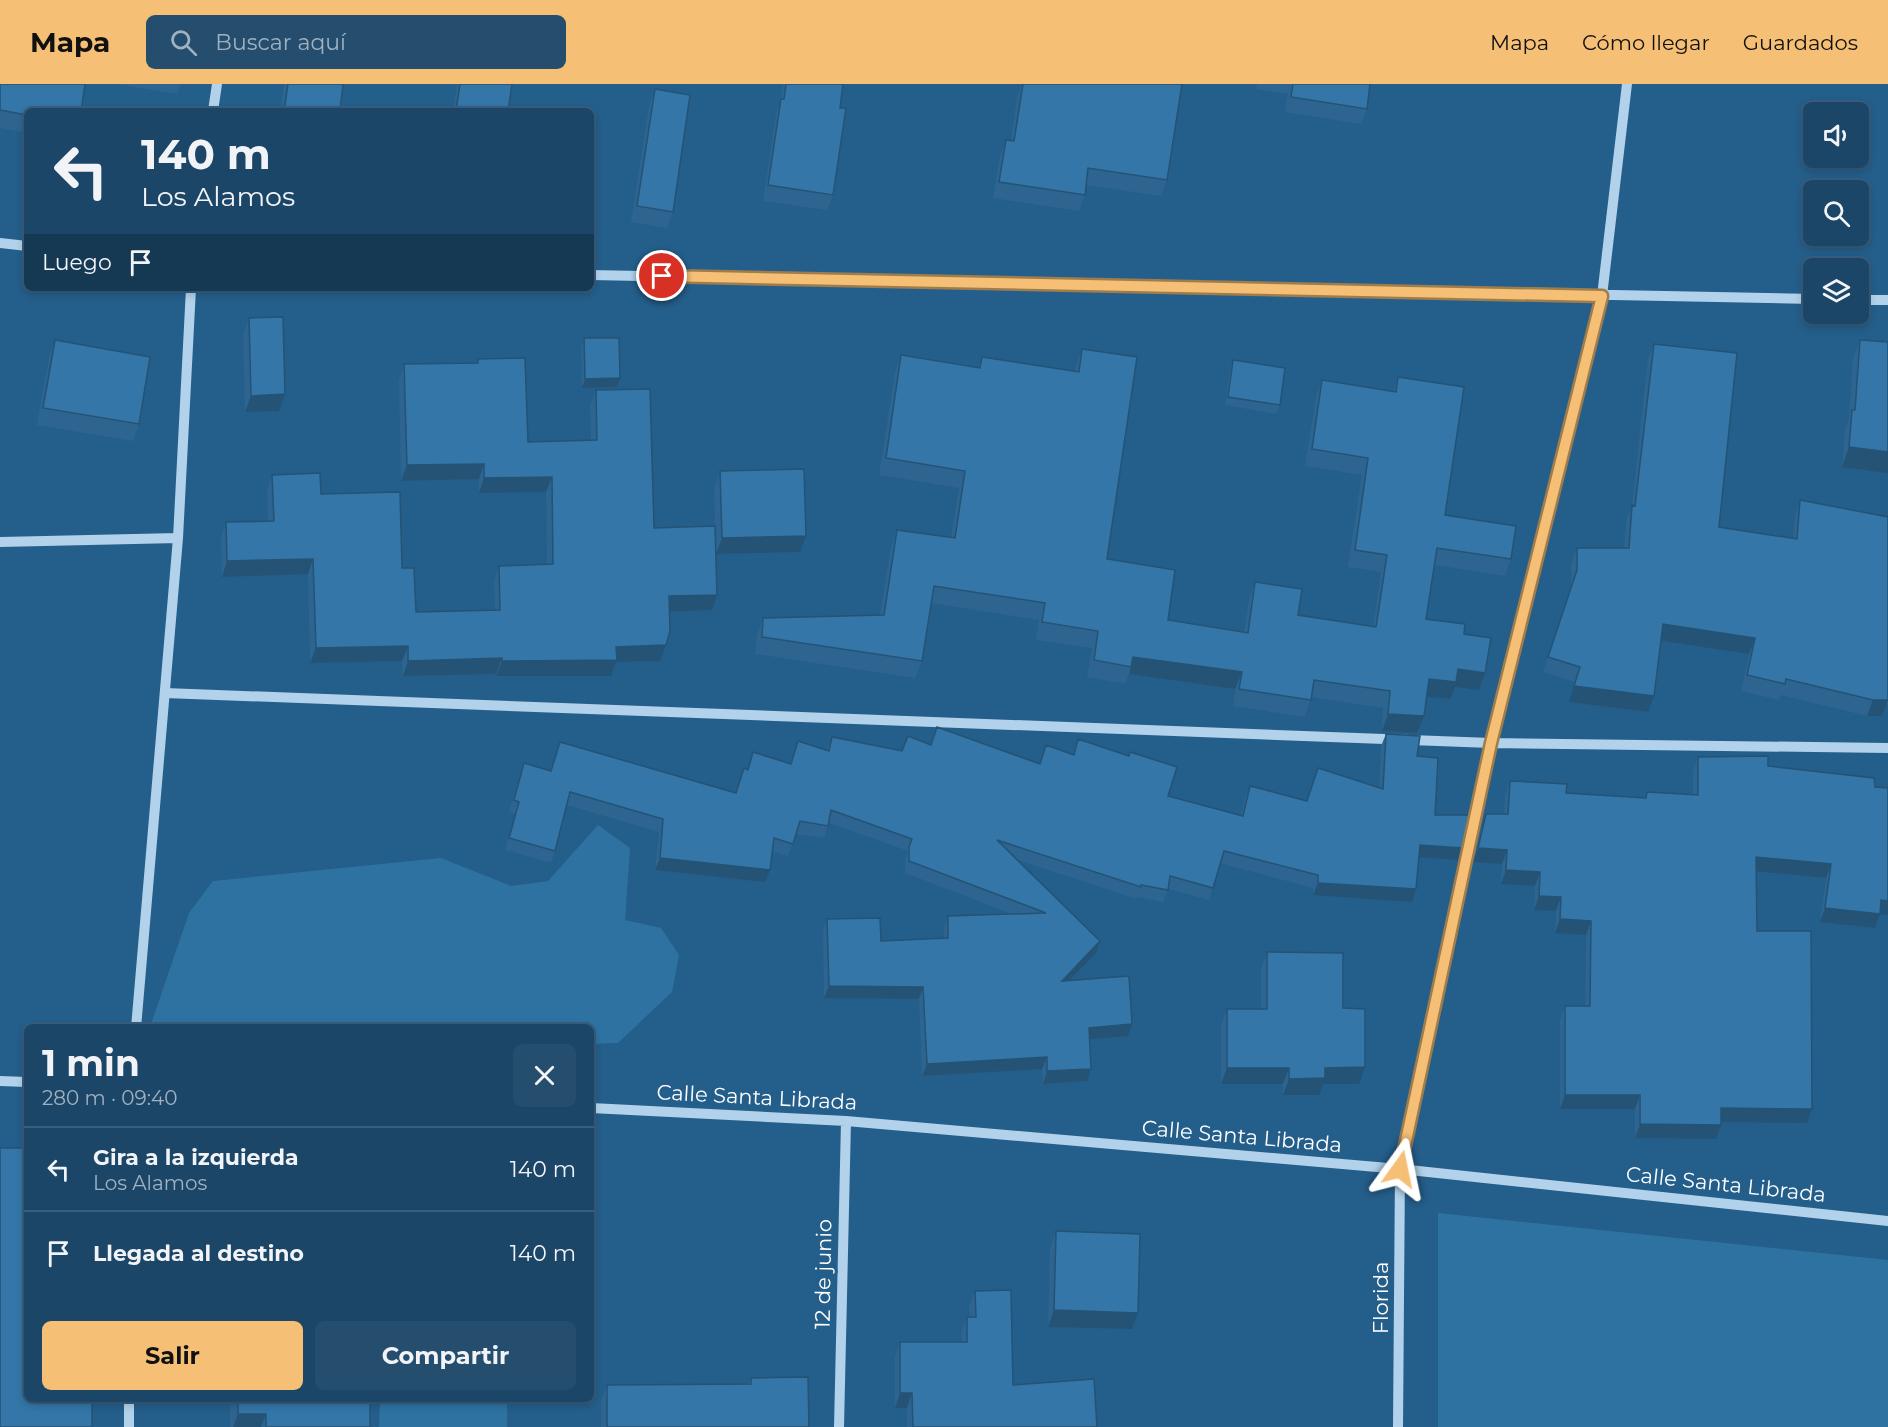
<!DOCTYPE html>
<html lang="es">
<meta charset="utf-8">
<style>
body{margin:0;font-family:Montserrat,sans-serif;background:#244d6e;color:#f1f3f6;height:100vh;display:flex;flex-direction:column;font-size:22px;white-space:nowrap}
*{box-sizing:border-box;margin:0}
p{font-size:20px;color:#a0b1c0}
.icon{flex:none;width:33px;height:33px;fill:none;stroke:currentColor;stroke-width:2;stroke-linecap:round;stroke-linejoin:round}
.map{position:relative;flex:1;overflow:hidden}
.side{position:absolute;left:24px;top:940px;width:570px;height:378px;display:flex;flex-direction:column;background:#1b4668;border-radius:9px;box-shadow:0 3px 9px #0003,0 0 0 2px #395e7c}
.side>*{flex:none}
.top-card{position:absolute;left:24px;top:24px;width:570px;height:183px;border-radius:9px;box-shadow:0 3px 9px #0003,0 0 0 2px #395e7c;background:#1b4668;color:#f1f3f6;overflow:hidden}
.controls{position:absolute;left:1803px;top:18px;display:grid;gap:12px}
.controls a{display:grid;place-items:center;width:66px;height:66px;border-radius:9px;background:#1b4668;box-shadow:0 3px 9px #0003,0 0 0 2px #395e7c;font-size:30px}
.pin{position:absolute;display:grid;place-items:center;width:51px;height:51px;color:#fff;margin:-26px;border:3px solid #fff;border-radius:50%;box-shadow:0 2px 6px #0007}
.me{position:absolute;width:66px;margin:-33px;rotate:12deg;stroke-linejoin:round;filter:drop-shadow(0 0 4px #0008)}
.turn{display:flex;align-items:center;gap:21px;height:126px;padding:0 18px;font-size:27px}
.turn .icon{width:78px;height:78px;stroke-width:2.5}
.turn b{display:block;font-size:42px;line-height:51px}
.then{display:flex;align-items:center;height:57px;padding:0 18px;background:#0003;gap:12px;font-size:22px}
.round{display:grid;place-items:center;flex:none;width:63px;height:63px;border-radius:9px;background:#244d6e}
.headline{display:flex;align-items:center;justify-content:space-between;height:102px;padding:0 18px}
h1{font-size:36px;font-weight:700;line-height:45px}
.action{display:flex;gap:12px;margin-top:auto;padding:12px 18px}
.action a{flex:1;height:69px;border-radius:9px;background:#f5bf75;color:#111;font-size:24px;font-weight:700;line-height:69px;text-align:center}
.action a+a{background:#244d6e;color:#f1f3f6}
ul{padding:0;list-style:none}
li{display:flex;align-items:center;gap:18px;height:84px;padding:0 18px;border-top:2px solid #395e7c}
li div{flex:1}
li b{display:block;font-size:22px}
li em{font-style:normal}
header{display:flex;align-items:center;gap:36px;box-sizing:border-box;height:84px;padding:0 30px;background:#f5bf75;color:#111}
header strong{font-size:28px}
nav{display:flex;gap:33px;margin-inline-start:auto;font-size:21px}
.search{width:420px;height:54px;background:#244d6e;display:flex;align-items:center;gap:15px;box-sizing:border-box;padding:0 21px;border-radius:9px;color:#a0b1c0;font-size:22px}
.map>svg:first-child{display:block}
</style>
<header>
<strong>Mapa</strong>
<div class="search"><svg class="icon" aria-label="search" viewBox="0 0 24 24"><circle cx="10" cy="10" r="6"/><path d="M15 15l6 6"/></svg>Buscar aquí</div>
<nav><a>Mapa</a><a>Cómo llegar</a><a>Guardados</a></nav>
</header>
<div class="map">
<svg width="1888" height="1343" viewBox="0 0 1888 1343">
<rect width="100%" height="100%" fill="#245e8a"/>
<path fill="#2e72a2" d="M 598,741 L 630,764 L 625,836 L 661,844 L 679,871 L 672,908 L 618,959 L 591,960 L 591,944 L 150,943 L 189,829 L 213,797 L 441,774 L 511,802 L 548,797 Z
M 1438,1129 L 1888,1176 L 1888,1343 L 1438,1343 Z
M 380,1316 L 507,1316 L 507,1343 L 379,1343 Z"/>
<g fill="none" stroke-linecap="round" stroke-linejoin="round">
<path stroke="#b1d2ea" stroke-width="10" d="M 213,27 L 217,0
M 0,159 L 27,162
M 591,191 L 1814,215
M 1858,216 L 1888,216
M 0,458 L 178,454
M 165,609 L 1491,659 L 1888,664
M 136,944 L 178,454 L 191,204
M 0,997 L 27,998
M 591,1024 L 846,1037 L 1400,1085 L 1888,1137
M 129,1343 L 129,1316
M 839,1343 L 846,1037
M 1398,1343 L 1400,1085 L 1491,659 L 1602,212 L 1627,0"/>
</g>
<path fill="#2d6590" d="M 0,0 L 27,27 L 27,49 L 0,44 Z
M 117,0 L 181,0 L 177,10 Z
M 284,0 L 343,0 L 340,27 L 280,27 Z
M 457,0 L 512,0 L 508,27 L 440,27 L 441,25 L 453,26 Z
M 783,0 L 843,0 L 840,24 L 833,111 L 827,126 L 763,117 L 776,30 L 780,19 Z
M 1022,0 L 1167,96 L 1161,112 L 1086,101 L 1085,111 L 1079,127 L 993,114 L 1000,72 L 1006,56 L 1011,57 L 1017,14 Z
M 1257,0 L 1370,0 L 1367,25 L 1361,40 L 1285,28 L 1288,10 L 1256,5 Z
M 655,5 L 673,128 L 667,144 L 631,138 L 649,22 Z
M 249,234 L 285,310 L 279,327 L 245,328 L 243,251 Z
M 584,254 L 620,294 L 617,303 L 582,304 L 581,263 Z
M 55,256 L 139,340 L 133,357 L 37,341 L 49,273 Z
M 1860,256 L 1888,258 L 1842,383 L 1845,345 L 1849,334 L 1853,275 Z
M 1654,260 L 1719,443 L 1793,454 L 1795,432 L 1800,416 L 1888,433 L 1888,620 L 1886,620 L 1882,632 L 1867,632 L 1781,611 L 1779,616 L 1741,607 L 1749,570 L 1661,556 L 1648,628 L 1569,618 L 1575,598 L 1543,588 L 1571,501 L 1571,480 L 1577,464 L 1624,464 L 1626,437 L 1632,421 L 1648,275 Z
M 1082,265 L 1107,475 L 1168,536 L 1244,549 L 1249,515 L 1255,498 L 1298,531 L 1373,542 L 1381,488 L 1348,483 L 1362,391 L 1305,382 L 1316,313 L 1322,296 L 1393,307 L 1398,293 L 1445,431 L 1511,475 L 1505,492 L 1435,481 L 1426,535 L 1464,550 L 1479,606 L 1455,603 L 1450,615 L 1426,612 L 1424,632 L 1417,649 L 1382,647 L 1383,624 L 1311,613 L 1305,633 L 1233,622 L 1235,605 L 1129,590 L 1125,600 L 1087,593 L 1092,564 L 1036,556 L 1039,536 L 931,519 L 922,577 L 915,594 L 755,570 L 757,551 L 763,534 L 880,531 L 891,463 L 897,446 L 951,453 L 959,404 L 879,391 L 895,288 L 901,271 L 978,283 L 982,273 L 1075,287 L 1076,282 Z
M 478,275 L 528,358 L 591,357 L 590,321 L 596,306 L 654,444 L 712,526 L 669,528 L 660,577 L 616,578 L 611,592 L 496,592 L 496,590 L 403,592 L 402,577 L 310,579 L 308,490 L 222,493 L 221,454 L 226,438 L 268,437 L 267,406 L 272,391 L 321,410 L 402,484 L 416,528 L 495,526 L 494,497 L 499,482 L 547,480 L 546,408 L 479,409 L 479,395 L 401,397 L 399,296 L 404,280 L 476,279 Z
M 1233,276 L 1280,321 L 1276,330 L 1225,321 L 1230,285 Z
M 720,387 L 800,468 L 716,470 L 714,404 Z
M 1386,650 L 1417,672 L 1435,731 L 1463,764 L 1458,776 L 1419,773 L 1416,805 L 1412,818 L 1313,811 L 1313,804 L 1220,779 L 1209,816 L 1168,805 L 1163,818 L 1137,813 L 1136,815 L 1018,776 L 1100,857 L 1096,869 L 1069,896 L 1132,940 L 1128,952 L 1090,956 L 1091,985 L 1087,997 L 1043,1000 L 1042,985 L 922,992 L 919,915 L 824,914 L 823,847 L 827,835 L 881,857 L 944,854 L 944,844 L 948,832 L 1012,830 L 905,789 L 905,775 L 908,767 L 829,739 L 824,754 L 796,750 L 788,772 L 772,767 L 765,798 L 655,786 L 659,748 L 567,721 L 555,767 L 551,779 L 505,766 L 515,730 L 509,728 L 520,691 L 524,679 L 550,687 L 560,658 L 735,709 L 744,684 L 747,685 L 753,668 L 790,679 L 798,657 L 827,666 L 832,653 L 902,667 L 931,661 L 1039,680 L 1073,670 L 1078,655 L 1168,712 L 1241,732 L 1245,714 L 1250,702 L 1307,717 L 1318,684 L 1379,704 L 1381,662 Z
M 1698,673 L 1768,682 L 1875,703 L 1888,704 L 1888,831 L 1880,830 L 1875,844 L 1820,838 L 1826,794 L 1756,788 L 1757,847 L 1812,1025 L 1807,1039 L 1721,1038 L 1716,1055 L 1635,1054 L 1635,1025 L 1560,1025 L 1560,936 L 1565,922 L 1585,922 L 1586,851 L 1555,849 L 1556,827 L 1534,826 L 1535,802 L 1501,800 L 1502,780 L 1473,778 L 1481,744 L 1486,730 L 1504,730 L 1505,711 L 1510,697 L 1566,709 L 1645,714 L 1647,708 L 1693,711 L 1693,687 Z
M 1267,868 L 1343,924 L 1359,1000 L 1323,1000 L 1319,1011 L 1283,1011 L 1283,1000 L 1221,1000 L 1221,941 L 1227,925 L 1261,925 L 1261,885 Z
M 1056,1147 L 1132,1245 L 1048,1243 L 1050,1164 Z
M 975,1207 L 1013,1301 L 1097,1343 L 907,1343 L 907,1324 L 895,1324 L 895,1272 L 900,1258 L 962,1258 L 961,1248 L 967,1233 L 970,1233 L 969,1222 Z
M 751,1294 L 809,1343 L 601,1343 L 601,1317 L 607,1301 L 748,1300 Z
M 230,1316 L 370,1316 L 370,1343 L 230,1343 Z"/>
<path fill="#245375" d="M 620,294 L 617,303 L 582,304 L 585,295 Z
M 285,310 L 279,327 L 245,328 L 251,312 Z
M 1849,363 L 1888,368 L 1888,389 L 1842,383 Z
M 484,380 L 479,395 L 401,397 L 407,381 Z
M 552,393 L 546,408 L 479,409 L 484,394 Z
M 806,452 L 800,468 L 716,470 L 722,454 Z
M 313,475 L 308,490 L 222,493 L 227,477 Z
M 717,511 L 712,526 L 663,528 L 669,512 Z
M 1663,540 L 1755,554 L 1749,570 L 1657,556 Z
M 666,561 L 660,577 L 616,578 L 611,592 L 496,592 L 502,577 L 616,563 Z
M 408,562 L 402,577 L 310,579 L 316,564 Z
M 1133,573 L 1242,588 L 1235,605 L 1129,590 L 1131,583 Z
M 502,574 L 496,590 L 403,592 L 408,577 Z
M 1458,585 L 1485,589 L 1479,606 L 1455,603 L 1450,615 L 1423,612 L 1429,595 Z
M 1574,602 L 1654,612 L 1648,628 L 1569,618 Z
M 1873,616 L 1888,616 L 1882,632 L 1867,632 Z
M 1388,630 L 1424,632 L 1417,649 L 1382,647 Z
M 1420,761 L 1463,764 L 1458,776 L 1416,773 Z
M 1478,764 L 1507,766 L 1502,780 L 1473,778 Z
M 1756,773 L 1831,780 L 1826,794 L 1751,787 Z
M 660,774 L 770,786 L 765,798 L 655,786 Z
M 1506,786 L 1540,788 L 1535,802 L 1501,800 Z
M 1318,799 L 1416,805 L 1412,818 L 1313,811 Z
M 1539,812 L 1561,813 L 1556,827 L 1534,826 Z
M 1881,816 L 1888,817 L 1888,831 L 1880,830 L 1875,844 L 1820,838 L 1825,824 Z
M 1560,835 L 1591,837 L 1586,851 L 1555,849 Z
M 1100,857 L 1096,869 L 1057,909 L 1062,897 Z
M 829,902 L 923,903 L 919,915 L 824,914 Z
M 1132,940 L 1128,952 L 1084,956 L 1089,944 Z
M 1047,973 L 1042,985 L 922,992 L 927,980 Z
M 1365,983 L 1359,1000 L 1323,1000 L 1319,1011 L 1283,1011 L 1289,995 L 1325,984 Z
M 1227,984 L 1289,984 L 1283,1000 L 1221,1000 Z
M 1091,985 L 1087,997 L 1043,1000 L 1047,987 Z
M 1565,1011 L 1640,1011 L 1635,1025 L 1560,1025 Z
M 1721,1024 L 1812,1025 L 1807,1039 L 1716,1038 Z
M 1640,1040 L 1721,1041 L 1716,1055 L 1635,1054 Z
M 1054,1226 L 1138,1229 L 1132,1245 L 1048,1243 Z
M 900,1309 L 912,1309 L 907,1324 L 895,1324 Z
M 238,1330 L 266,1330 L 261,1343 L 233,1343 Z"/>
<path fill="#3476a7" stroke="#245375" stroke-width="1.5" d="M 0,0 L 85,0 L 81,27 L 27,27 L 27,31 L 0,26 Z
M 288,0 L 343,0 L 340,27 L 284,27 Z
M 460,0 L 512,0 L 508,27 L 456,27 Z
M 786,0 L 843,0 L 840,24 L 846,24 L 833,111 L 768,101 L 781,15 L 784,15 Z
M 1023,0 L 1182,0 L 1167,96 L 1088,84 L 1085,111 L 999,98 L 1006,56 L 1014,57 Z
M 1293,0 L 1370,0 L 1367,25 L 1291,13 Z
M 655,5 L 690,11 L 673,128 L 637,122 Z
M 441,25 L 456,27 L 440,27 Z
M 283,233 L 285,310 L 251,312 L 249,234 Z
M 584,254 L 619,254 L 620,294 L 585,295 Z
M 55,256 L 150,273 L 139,340 L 43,324 Z
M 1860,256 L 1888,258 L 1888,368 L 1849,363 L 1852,326 L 1855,326 Z
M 1654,260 L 1737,269 L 1719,443 L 1797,455 L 1800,416 L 1888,433 L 1888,616 L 1873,616 L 1786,595 L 1785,600 L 1747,591 L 1755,554 L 1663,540 L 1654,612 L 1574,602 L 1580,583 L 1548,573 L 1577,486 L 1577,464 L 1629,464 L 1632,421 L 1635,422 Z
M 1082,265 L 1137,273 L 1107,475 L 1175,486 L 1168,536 L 1248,549 L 1255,498 L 1302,505 L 1298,531 L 1376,543 L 1387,471 L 1355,466 L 1368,374 L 1312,365 L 1322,296 L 1396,308 L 1398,293 L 1464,303 L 1445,431 L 1516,442 L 1511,475 L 1437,464 L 1426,535 L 1465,540 L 1464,550 L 1491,554 L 1485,589 L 1458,585 L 1456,598 L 1429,595 L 1424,632 L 1388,630 L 1390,607 L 1314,596 L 1311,616 L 1239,605 L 1242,588 L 1133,573 L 1131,583 L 1094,576 L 1098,547 L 1042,538 L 1045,519 L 934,502 L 922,577 L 762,553 L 763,534 L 884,531 L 897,446 L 955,454 L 965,387 L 886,374 L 901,271 L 980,284 L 982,273 L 1079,288 Z
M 525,274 L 528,358 L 597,356 L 596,306 L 650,305 L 654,444 L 715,442 L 717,511 L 669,512 L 670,547 L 666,561 L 616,563 L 617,576 L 502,577 L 502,574 L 408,577 L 408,562 L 316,564 L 313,475 L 227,477 L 226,438 L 274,437 L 272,391 L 320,389 L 321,410 L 400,408 L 402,484 L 414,484 L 416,528 L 500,526 L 499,482 L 553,480 L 552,393 L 484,394 L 484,380 L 407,381 L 404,280 L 478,279 L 478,275 Z
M 1233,276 L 1285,284 L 1280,321 L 1228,313 Z
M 804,385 L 806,452 L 722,454 L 720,387 Z
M 937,643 L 1040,680 L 1046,661 L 1074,671 L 1078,655 L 1129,672 L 1130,668 L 1177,683 L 1168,712 L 1243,732 L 1250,702 L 1307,717 L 1318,684 L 1383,705 L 1386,650 L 1420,652 L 1417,672 L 1438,674 L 1435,731 L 1470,731 L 1463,764 L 1420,761 L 1416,805 L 1318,799 L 1318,791 L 1224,767 L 1213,804 L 1170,792 L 1168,806 L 1141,801 L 1141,803 L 997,756 L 1100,857 L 1062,897 L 1129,892 L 1132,940 L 1089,944 L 1091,985 L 1047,987 L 1047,973 L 927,980 L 923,903 L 829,902 L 827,835 L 880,834 L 881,857 L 948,854 L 948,832 L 1046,829 L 909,777 L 909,763 L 912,755 L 831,726 L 828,742 L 800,737 L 793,760 L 774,754 L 770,786 L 660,774 L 663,735 L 570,708 L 555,767 L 509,754 L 519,718 L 514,716 L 524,679 L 551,687 L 560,658 L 736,709 L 744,684 L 748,686 L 753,668 L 791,680 L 798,657 L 829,667 L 832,653 L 902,667 L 908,652 L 931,661 Z
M 1768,672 L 1768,682 L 1874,694 L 1875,703 L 1888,704 L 1888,817 L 1881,816 L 1880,830 L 1825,824 L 1831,780 L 1756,773 L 1757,847 L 1811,847 L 1812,1025 L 1721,1024 L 1721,1041 L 1640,1040 L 1640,1011 L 1565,1011 L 1565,922 L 1590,922 L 1591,837 L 1560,835 L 1561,813 L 1539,812 L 1540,788 L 1506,786 L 1507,766 L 1478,764 L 1486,730 L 1508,730 L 1510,697 L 1567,700 L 1566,709 L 1646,714 L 1647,708 L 1698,711 L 1698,673 Z
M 1267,868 L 1343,869 L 1343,924 L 1365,925 L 1365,983 L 1325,984 L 1325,994 L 1289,995 L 1289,984 L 1227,984 L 1227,925 L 1267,925 Z
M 0,1064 L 27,1064 L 27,1316 L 92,1316 L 92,1343 L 0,1343 Z
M 1056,1147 L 1140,1150 L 1138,1229 L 1054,1226 Z
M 1011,1206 L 1013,1301 L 1094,1295 L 1097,1343 L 913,1343 L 912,1309 L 900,1309 L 900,1258 L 967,1258 L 967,1233 L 976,1233 L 975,1207 Z
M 808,1293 L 809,1343 L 607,1343 L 607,1301 L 751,1300 L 751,1294 Z
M 238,1316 L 370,1316 L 370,1343 L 266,1343 L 266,1330 L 238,1330 Z"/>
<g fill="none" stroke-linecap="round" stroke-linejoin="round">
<defs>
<path id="route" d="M 662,192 L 1602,212 L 1491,659 L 1400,1085"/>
</defs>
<use href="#route" stroke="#9f7c4c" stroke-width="15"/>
<use href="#route" stroke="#f5bf75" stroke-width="10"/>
</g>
<g text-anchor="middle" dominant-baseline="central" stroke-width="6" stroke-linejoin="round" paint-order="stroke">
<g font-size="21" fill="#fff" stroke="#245e8a">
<text transform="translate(757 1013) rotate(3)">Calle Santa Librada</text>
<text transform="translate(1242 1052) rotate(5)">Calle Santa Librada</text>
<text transform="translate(1726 1100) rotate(6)">Calle Santa Librada</text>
<text transform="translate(823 1190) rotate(-89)">12 de junio</text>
<text transform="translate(1380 1214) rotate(-90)">Florida</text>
</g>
</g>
</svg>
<div class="controls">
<a><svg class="icon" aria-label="sound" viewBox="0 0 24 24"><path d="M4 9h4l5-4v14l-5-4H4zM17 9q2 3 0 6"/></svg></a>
<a><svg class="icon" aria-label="search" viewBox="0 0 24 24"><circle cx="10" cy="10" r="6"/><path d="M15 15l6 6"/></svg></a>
<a><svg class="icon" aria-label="layers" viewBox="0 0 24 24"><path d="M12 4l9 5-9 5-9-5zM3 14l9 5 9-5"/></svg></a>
</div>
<div class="pin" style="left:662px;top:192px;background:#d93025"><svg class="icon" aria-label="arrive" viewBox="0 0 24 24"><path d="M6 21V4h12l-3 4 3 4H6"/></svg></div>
<svg class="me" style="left:1400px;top:1085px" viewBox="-20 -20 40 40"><path d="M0-17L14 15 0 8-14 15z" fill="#f5bf75" stroke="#fff" stroke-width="4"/></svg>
<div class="top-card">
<div class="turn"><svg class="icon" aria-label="left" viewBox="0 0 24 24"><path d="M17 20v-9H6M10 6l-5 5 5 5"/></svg><div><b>140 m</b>Los Alamos</div></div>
<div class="then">Luego<svg class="icon" aria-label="arrive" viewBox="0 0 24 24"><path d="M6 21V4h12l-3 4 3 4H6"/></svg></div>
</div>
<section class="side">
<div class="headline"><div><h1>1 min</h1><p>280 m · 09:40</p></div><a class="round"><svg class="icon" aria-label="close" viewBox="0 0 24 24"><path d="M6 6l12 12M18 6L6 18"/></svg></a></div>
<ul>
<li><svg class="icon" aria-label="left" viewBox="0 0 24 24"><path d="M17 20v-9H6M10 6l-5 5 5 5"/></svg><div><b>Gira a la izquierda</b><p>Los Alamos</p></div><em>140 m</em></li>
<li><svg class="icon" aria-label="arrive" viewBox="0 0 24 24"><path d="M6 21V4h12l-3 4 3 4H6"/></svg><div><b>Llegada al destino</b></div><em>140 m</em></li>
</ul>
<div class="action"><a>Salir</a><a>Compartir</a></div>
</section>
</div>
